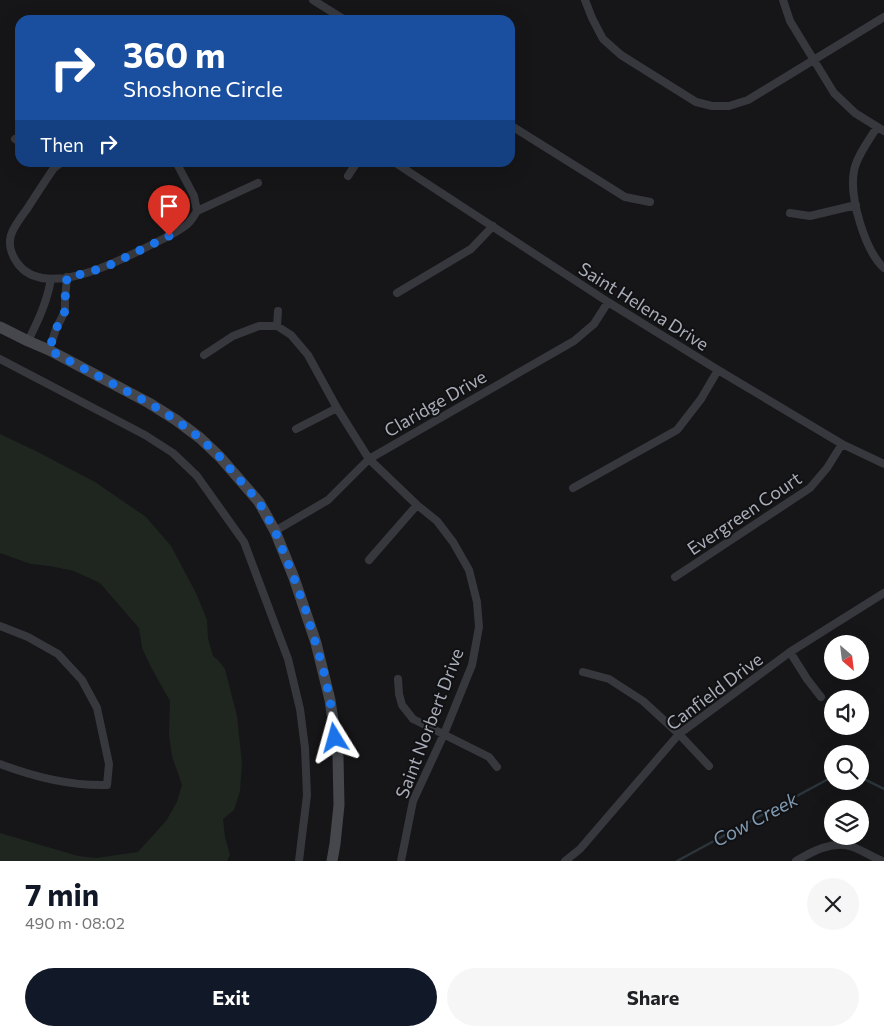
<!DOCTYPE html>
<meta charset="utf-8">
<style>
body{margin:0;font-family:Commissioner,sans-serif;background:#f6f6f6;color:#202124;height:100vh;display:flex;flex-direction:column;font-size:19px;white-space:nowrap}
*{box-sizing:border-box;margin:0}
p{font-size:16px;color:#757577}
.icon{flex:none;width:28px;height:28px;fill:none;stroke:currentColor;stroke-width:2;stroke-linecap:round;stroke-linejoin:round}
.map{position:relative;height:861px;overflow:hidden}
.panel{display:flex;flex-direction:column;background:#fff;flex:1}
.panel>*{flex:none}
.hud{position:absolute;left:15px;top:15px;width:500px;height:152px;border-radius:15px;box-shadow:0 5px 20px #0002;background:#1a4fa0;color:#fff;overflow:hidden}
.needle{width:32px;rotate:152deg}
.fabs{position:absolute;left:824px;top:635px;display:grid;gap:10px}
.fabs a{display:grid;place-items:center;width:45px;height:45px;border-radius:50%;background:#fff;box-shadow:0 5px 20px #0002;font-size:25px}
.pin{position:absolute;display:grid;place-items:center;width:42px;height:42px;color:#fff;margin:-51px -21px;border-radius:50% 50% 50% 0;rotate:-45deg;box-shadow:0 0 5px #0007}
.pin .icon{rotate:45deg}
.me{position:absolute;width:55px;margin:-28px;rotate:352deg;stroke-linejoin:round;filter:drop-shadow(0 0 4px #0008)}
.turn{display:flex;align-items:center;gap:18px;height:105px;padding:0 25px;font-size:22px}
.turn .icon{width:65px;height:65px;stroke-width:2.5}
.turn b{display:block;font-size:35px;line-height:42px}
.then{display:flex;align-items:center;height:48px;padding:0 25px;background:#0003;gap:10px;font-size:19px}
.round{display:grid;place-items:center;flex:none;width:52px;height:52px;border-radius:26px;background:#f6f6f6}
.headline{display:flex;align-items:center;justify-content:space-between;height:85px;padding:0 25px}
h1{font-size:30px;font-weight:700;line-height:38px;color:#111827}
.cta{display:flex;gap:10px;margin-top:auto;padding:10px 25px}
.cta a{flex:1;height:58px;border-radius:30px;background:#111827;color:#fff;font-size:20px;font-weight:700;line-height:58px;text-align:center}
.cta a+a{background:#f6f6f6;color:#202124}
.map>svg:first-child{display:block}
</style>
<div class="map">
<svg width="884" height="861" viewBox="0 0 884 861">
<rect width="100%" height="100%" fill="#161618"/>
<path fill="#1e261f" d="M 0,434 L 38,452 L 95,482 L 146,517 L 171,546 L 196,593 L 207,620 L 208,639 L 213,656 L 218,660 L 225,669 L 237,716 L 242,764 L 240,791 L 234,810 L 223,819 L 225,837 L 230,855 L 227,861 L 0,861 L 0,833 L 78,856 L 96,858 L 138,852 L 166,821 L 177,802 L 182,785 L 172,756 L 169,735 L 170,701 L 152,669 L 142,648 L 139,628 L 100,583 L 74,571 L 50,566 L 31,564 L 0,553 Z"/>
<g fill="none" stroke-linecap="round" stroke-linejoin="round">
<path stroke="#2c353c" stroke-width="2.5" d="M 860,777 L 884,789
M 677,861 L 832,777"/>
<path stroke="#37383d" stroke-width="8" d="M 313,0 L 345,20
M 585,0 L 592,18 L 603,39 L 621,55 L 696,102 L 712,106 L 729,106 L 748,100 L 884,17
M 783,0 L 790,21 L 834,93 L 855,113 L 884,131
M 510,125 L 625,197 L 650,202
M 877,127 C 870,139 856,157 854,171 C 849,197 865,251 884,268
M 15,139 L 20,143
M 62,162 L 54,168 C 45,181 36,195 27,209 C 21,217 14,226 11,235 C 8,245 12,256 18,264 C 45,299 115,263 145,248 C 158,241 173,235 185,226 C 190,223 194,216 197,211 L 194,196 L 176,162
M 394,162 L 608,302 L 718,370 L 842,444 L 884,464
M 348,176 L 357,162
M 197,211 L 258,183
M 790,213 L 810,216 L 856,205
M 397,293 L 471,249 L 493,226
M 277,326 L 278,311
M 28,341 C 38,321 47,302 51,279
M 49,350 L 56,329 L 65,311 L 65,299 L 67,277
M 204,355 L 233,336 L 259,326 L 277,326 L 291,335 L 308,355 L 337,408 L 369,459 L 417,505 L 437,521 L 453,542 L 469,570 L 477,602 L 479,627 L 472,665 L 444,734 L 413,801 L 401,861
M 0,359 L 145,435 L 173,453 L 197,476 L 244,542 L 288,659 L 300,709 L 305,748 L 307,795 L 299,861
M 296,429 L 337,408
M 573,488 L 677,430 L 701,399 L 718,370
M 275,531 L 328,500 L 369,459 L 574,341 L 594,324 L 608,302
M 369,560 L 417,505
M 675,577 L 810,488 L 827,468 L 842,444
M 0,626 L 28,637 L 58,654 L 82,680 L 97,708 L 109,764 L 107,785 C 70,786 34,777 0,764
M 790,652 L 807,679 L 821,697
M 583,672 L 609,679 L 643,701 L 679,734 L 709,766
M 398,679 L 399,694 L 402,705 L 413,719 L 489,757 L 497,767
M 565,861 L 580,849 L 679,734 L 790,652 L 884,593
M 796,861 C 813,851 833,840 853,847 C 863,851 873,857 882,861"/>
<path stroke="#45474d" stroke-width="11" d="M 0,327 L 28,341 L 49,350 L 149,403 L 176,420 L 200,438 L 220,457 L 259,502 L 275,531 L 294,578 L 316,643 L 330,700 L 338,756 L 339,805 L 335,844 L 332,861"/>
</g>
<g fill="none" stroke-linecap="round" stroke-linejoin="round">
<path stroke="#1a73e8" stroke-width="9" stroke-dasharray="0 16.2" d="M 169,236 L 110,265 L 87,273 L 67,277 L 65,299 L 65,311 L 56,329 L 49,350 L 149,403 L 176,420 L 200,438 L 220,457 L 259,502 L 275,531 L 294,578 L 306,611 L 323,668 L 330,700 L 335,738"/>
</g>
<g text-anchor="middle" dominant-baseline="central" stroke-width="4" stroke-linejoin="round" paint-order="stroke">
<g font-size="18" fill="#a8adb8" stroke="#111113">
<text transform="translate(644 306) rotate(32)">Saint Helena Drive</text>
<text transform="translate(435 403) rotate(-30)">Claridge Drive</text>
<text transform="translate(744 513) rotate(-34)">Evergreen Court</text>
<text transform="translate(714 691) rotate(-37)">Canfield Drive</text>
<text transform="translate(429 723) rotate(-69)">Saint Norbert Drive</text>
</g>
<g font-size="19" font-style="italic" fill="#7f9bb3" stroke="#111113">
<text transform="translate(755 819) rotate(-28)">Cow Creek</text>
</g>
</g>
</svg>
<div class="fabs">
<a><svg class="needle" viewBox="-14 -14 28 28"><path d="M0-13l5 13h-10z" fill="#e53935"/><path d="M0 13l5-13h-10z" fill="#757577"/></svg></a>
<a><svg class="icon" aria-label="sound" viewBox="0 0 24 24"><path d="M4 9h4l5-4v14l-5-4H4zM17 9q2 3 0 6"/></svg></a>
<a><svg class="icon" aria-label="search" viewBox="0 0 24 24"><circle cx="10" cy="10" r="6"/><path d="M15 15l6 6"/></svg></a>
<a><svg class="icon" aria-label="layers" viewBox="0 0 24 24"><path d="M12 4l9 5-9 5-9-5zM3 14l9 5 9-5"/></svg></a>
</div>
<div class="pin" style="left:169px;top:236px;background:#d93025"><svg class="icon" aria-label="arrive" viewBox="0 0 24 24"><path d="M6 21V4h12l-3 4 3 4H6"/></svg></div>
<svg class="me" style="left:335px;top:738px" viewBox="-20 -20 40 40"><path d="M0-17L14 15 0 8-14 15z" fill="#1a73e8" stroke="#fff" stroke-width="4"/></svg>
<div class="hud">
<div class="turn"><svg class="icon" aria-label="right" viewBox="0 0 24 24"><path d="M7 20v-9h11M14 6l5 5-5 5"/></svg><div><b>360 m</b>Shoshone Circle</div></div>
<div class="then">Then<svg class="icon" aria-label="right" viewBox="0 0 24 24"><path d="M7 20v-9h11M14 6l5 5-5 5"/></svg></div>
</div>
</div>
<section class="panel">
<div class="headline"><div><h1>7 min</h1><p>490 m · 08:02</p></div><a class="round"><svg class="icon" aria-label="close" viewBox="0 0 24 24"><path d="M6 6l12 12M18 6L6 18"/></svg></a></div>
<div class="cta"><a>Exit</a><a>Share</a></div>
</section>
